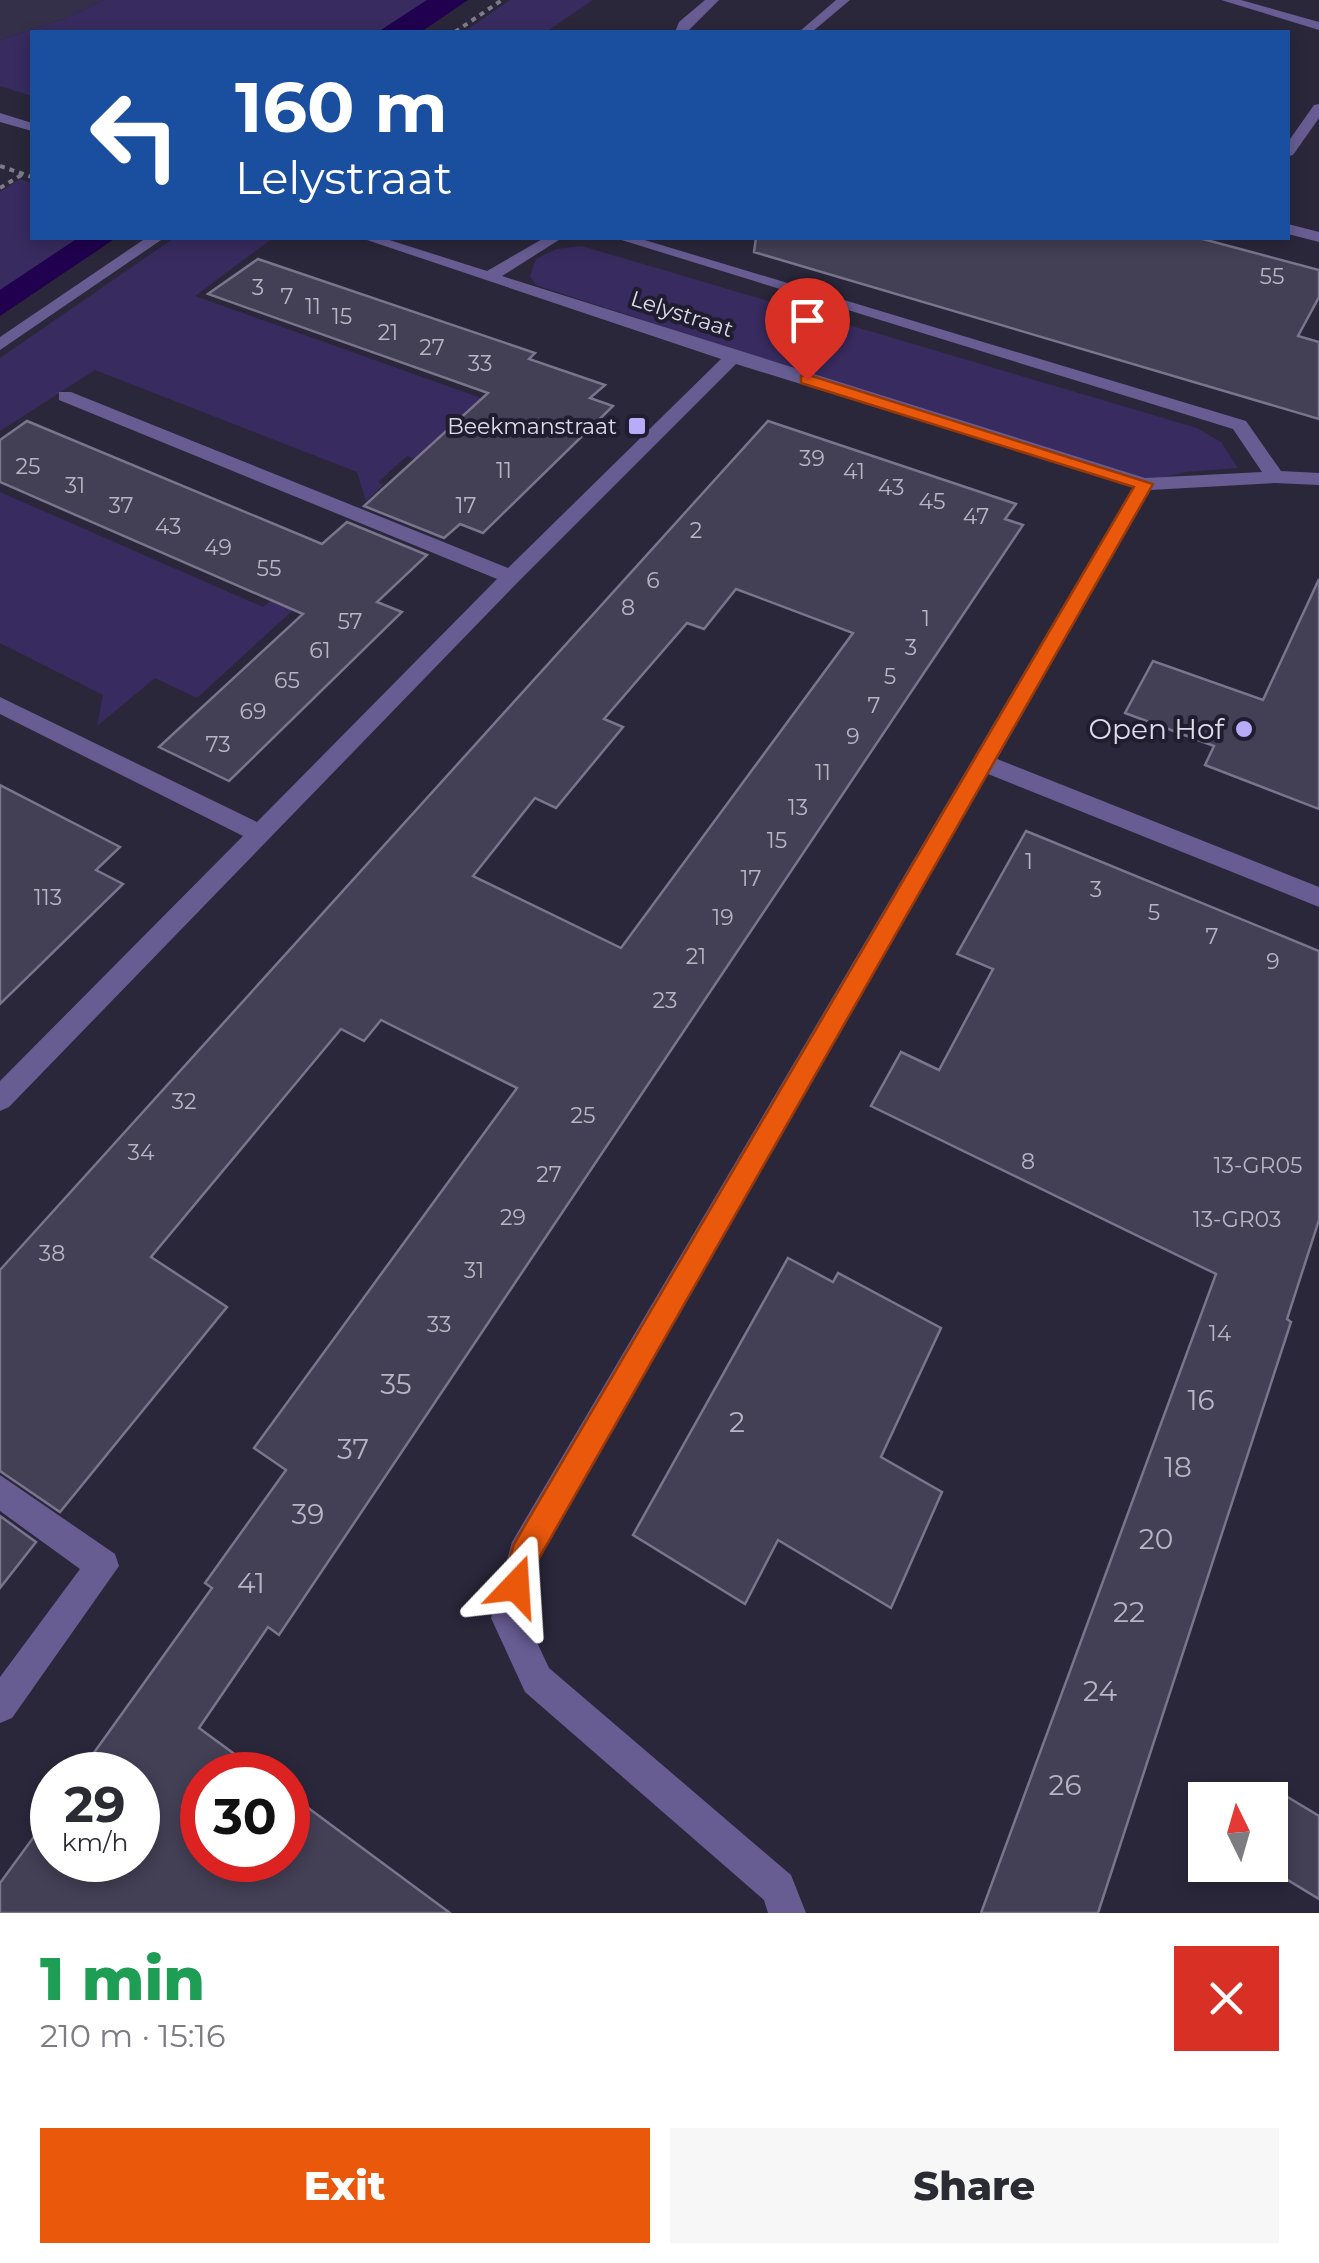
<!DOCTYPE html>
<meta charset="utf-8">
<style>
body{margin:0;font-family:Montserrat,sans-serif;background:#f7f7f7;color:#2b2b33;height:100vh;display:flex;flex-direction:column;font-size:38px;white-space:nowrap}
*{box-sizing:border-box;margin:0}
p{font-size:32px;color:#7c7c81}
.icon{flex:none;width:55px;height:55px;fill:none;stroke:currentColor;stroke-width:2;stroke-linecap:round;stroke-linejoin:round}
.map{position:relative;height:1913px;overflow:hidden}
.sheet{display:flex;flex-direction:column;background:#fff;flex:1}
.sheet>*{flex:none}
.guide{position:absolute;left:30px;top:30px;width:1260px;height:210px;border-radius:0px;box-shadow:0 5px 15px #0003;background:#1a4fa0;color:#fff;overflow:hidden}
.needle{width:65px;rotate:355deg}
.tools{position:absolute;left:1188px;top:1782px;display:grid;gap:20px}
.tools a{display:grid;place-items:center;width:100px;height:100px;border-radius:0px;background:#fff;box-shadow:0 5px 15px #0003;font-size:50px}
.speed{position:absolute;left:30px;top:1752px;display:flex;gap:20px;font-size:50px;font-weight:700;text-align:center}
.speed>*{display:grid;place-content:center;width:130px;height:130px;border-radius:50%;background:#fff;box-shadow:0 5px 15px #0003;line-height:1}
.speed small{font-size:25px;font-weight:400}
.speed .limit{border:15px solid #d22;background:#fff;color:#111}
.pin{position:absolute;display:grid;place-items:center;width:85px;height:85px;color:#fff;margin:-102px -42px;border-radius:50% 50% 50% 0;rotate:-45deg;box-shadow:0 0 10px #0007}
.pin .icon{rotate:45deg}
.me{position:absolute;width:110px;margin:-55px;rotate:20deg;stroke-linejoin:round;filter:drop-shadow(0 0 8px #0008)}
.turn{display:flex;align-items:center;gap:35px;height:210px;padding:0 40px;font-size:45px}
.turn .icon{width:130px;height:130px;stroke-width:2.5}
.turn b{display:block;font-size:70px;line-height:85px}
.round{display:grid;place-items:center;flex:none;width:105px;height:105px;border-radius:0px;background:#f7f7f7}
.headline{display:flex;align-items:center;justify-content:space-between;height:170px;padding:0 40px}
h1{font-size:60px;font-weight:800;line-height:75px;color:#1e9e55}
.button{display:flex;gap:20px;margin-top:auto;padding:20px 40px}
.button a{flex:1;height:115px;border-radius:0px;background:#ea580c;color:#fff;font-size:40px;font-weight:800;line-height:115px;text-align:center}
.button a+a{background:#f7f7f7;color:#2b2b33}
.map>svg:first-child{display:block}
</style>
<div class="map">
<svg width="1319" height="1913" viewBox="0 0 1319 1913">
<rect width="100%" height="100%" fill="#2a273b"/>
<path fill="#343049" d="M 0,0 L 104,0 L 64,19 L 0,40 Z"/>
<path fill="#382b5f" d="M 104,0 L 427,0 L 378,32 L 32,32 L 32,96 L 0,86 L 0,40 L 64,19 Z
M 510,0 L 593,0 L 546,32 L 464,32 Z
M 20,179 L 32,183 L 32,238 L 78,238 L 0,290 L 0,192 Z
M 174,238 L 273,238 L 195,296 L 492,402 L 446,471 L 407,456 L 378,482 L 383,485 L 366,501 L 357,472 L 95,370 L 0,431 L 0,358 Z
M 582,246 L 1197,428 L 1221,442 L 1238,468 L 1186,472 L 1139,483 L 536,285 L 530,276 L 536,259 L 556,249 Z
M 0,492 L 263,607 L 282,591 L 304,600 L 197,698 L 155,678 L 97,726 L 103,695 L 0,643 Z"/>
<path fill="#20004f" d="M 427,0 L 468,0 L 421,32 L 378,32 Z
M 78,238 L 116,238 L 0,316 L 0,290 Z"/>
<path fill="#433f55" stroke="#78758c" stroke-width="2.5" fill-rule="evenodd" d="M 756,238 L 1199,238 L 1319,270 L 1319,297 L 1298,336 L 1319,342 L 1319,419 L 754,252 Z
M 258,259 L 535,353 L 529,359 L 605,385 L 590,398 L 613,406 L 483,533 L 460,524 L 444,538 L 364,506 L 488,393 L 208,294 Z
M 27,421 L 322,544 L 347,522 L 427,555 L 377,602 L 402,612 L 229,781 L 159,747 L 303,614 L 0,482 L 0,440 Z
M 768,421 L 1016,504 L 1005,519 L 1023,525 L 279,1635 L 268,1627 L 199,1728 L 263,1775 L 202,1775 L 202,1860 L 288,1860 L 288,1793 L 450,1913 L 0,1913 L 0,1883 L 52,1812 L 52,1860 L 138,1860 L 138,1775 L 78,1775 L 212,1588 L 205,1583 L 286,1470 L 254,1448 L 517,1088 L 381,1020 L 364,1041 L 341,1029 L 151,1257 L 227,1307 L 60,1512 L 0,1471 L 0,1270 ZM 736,589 L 853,633 L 621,948 L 473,876 L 535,798 L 556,808 L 623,727 L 604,719 L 687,623 L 704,629 Z
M 1319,579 L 1319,809 L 1205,765 L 1214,746 L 1125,713 L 1153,661 L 1263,700 Z
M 0,785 L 120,847 L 96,870 L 123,884 L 0,1004 Z
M 1026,831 L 1319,951 L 1319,1220 L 1287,1319 L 1291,1322 L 1098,1913 L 981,1913 L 1216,1274 L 871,1106 L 901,1052 L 939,1070 L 993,969 L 957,954 Z
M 788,1258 L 833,1282 L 838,1273 L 941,1328 L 881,1457 L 942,1492 L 891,1608 L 778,1540 L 745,1604 L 633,1535 Z
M 0,1516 L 36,1542 L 0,1588 Z
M 1271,1787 L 1319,1816 L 1319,1899 L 1263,1865 L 1270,1865 L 1267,1800 Z"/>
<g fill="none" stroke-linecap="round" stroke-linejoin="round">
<path stroke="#7c7a8b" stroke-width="4" stroke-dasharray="5 5" stroke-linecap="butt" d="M 455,32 L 502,0
M 0,166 L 32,177
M 0,188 L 23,174"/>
<path fill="#675d93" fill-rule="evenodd" d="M 705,0 L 719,0 L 687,32 L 675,32 L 679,22 Z
M 836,0 L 850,0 L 812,32 L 799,32 Z
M 1221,0 L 1241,0 L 1319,22 L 1319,30 Z
M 1319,104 L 1319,118 L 1293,155 L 1288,156 L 1288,142 L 1314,105 Z
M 0,113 L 32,123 L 32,131 L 0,122 Z
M 1288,224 L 1319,232 L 1319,242 L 1288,234 Z
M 146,238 L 164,238 L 0,350 L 0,337 Z
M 361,238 L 383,238 L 487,271 L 544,238 L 562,238 L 502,276 L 1145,478 L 1262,472 L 1233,429 L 615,238 L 638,238 L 1246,421 L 1281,471 L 1319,473 L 1319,485 L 1275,483 L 1150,490 L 997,759 L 1319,887 L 1319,907 L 988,774 L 539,1560 L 525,1617 L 549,1668 L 791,1875 L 806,1913 L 768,1913 L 764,1900 L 525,1692 L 491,1618 L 512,1542 L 1133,487 L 736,364 L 518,582 L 9,1107 L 0,1111 L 0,1081 L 243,836 L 0,714 L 0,697 L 257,822 L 497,579 L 59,400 L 59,392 L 71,392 L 508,568 L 721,359 Z
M 0,1475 L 115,1554 L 119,1566 L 12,1718 L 0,1723 L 0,1677 L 80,1569 L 0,1511 Z"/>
</g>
<path fill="#ea580c" stroke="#983908" stroke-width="2.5" d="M 801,376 L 812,376 L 1153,484 L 538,1560 L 527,1597 L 516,1601 L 506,1597 L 501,1586 L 514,1544 L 1134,487 L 801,383 Z"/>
<g fill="#b8abf7" stroke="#211d30" stroke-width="4">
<rect x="627" y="416" width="20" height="20" rx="5"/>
<circle cx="1244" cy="729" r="10"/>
</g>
<g text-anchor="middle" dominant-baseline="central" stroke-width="8" stroke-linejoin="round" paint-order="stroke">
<g font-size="22" fill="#b6b5c4">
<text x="1272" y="276">55</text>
<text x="258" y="287">3</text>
<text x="287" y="296">7</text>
<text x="313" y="306">11</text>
<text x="342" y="316">15</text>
<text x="388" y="332">21</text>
<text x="432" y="347">27</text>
<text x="480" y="363">33</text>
<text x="812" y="458">39</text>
<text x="28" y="466">25</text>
<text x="504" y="470">11</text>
<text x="854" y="471">41</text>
<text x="75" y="485">31</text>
<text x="891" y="487">43</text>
<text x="932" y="501">45</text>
<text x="121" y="505">37</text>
<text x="466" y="505">17</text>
<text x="976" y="516">47</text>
<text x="168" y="526">43</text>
<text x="696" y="530">2</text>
<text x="218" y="547">49</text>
<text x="269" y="568">55</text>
<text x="653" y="580">6</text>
<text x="628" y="607">8</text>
<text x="926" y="618">1</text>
<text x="350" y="621">57</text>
<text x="911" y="647">3</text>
<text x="320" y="650">61</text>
<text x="890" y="676">5</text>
<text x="287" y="680">65</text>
<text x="874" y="705">7</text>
<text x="253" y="711">69</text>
<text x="853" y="736">9</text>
<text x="218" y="744">73</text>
<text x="823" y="772">11</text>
<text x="798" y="807">13</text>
<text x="777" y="840">15</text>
<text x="1029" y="861">1</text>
<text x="751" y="878">17</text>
<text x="1096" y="889">3</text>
<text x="48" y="897">113</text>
<text x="1154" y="912">5</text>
<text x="723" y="917">19</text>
<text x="1212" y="936">7</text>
<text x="696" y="956">21</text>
<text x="1273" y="961">9</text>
<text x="665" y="1000">23</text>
<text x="184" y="1101">32</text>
<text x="583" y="1115">25</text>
<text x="141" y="1152">34</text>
<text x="1028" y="1161">8</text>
<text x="1258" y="1165">13-GR05</text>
<text x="549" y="1174">27</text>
<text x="513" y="1217">29</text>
<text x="1237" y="1219">13-GR03</text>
<text x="52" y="1253">38</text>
<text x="474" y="1270">31</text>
<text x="439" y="1324">33</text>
<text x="1220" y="1333">14</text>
</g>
<g font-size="22" fill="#dddce9" stroke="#211d30">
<text transform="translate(682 314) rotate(18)">Lelystraat</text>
</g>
<g font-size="22" fill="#dddce9" stroke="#211d30" text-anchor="end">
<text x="617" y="426">Beekmanstraat</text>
</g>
<g font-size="28" fill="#dddce9" stroke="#211d30" text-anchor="end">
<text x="1224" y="729">Open Hof</text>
</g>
<g font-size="28" fill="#b6b5c4">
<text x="396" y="1384">35</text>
<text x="1201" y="1400">16</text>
<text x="737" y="1422">2</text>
<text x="353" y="1449">37</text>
<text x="1178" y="1467">18</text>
<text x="308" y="1514">39</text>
<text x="1156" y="1539">20</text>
<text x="251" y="1583">41</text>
<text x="1129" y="1612">22</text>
<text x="1100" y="1691">24</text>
<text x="1065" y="1785">26</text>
</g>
</g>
</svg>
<div class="tools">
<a><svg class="needle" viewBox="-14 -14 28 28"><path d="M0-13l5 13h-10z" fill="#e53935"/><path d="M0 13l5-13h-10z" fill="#7c7c81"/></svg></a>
</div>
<div class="speed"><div>29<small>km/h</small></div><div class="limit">30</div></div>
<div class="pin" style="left:807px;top:380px;background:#d93025"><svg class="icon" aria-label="arrive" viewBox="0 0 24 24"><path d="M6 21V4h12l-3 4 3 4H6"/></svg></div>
<svg class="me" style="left:516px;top:1586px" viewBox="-20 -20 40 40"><path d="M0-17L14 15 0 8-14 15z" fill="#ea580c" stroke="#fff" stroke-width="4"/></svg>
<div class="guide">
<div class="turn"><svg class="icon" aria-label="left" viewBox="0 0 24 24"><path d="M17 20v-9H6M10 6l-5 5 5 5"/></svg><div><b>160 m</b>Lelystraat</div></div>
</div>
</div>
<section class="sheet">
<div class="headline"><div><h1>1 min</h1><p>210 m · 15:16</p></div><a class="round" style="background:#d93025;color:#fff"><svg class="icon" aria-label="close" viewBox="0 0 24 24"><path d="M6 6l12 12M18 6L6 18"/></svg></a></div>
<div class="button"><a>Exit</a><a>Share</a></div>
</section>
